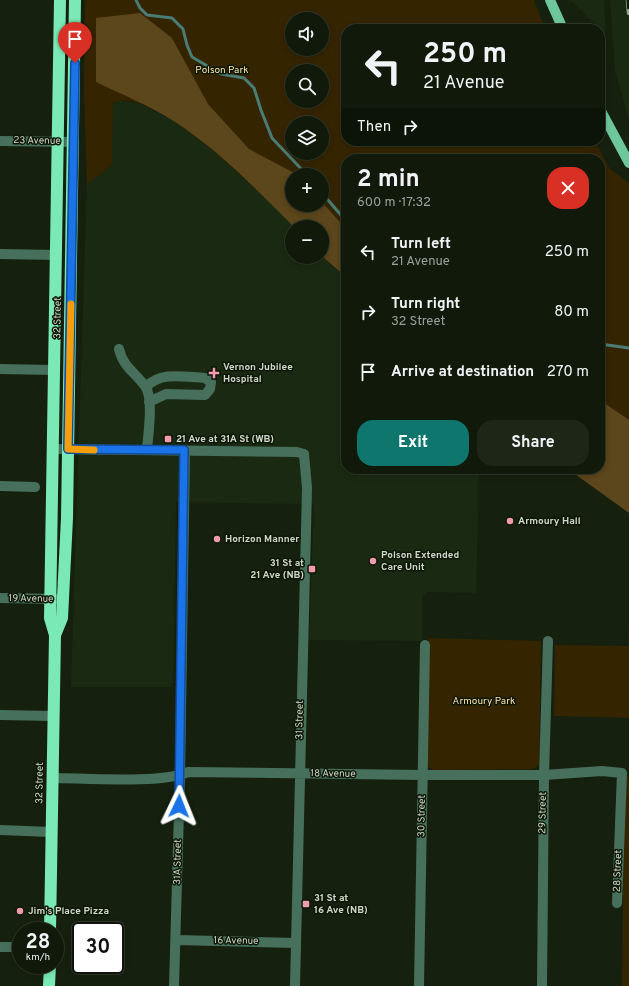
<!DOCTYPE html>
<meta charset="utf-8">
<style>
body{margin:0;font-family:Overpass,sans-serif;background:#1e2618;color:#f1f3f6;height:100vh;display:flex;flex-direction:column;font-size:15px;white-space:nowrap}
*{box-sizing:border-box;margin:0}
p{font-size:13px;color:#9ca09c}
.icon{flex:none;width:22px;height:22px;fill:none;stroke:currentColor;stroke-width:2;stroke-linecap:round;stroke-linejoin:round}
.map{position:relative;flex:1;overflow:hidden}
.sheet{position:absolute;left:341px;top:154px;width:264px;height:320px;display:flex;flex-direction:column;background:#10190a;border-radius:16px;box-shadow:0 2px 6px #0003,0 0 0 1px #30382b}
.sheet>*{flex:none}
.top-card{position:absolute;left:341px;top:24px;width:264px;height:122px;border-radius:16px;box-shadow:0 2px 6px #0003,0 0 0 1px #30382b;background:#10190a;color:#f1f3f6;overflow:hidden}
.fabs{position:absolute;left:285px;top:12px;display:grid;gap:8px}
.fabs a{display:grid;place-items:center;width:44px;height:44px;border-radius:50%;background:#10190a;box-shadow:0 2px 6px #0003,0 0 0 1px #30382b;font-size:20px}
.speed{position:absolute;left:12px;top:922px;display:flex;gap:8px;font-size:20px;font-weight:700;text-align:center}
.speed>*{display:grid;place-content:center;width:52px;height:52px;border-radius:50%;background:#10190a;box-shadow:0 2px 6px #0003,0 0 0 1px #30382b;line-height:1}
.speed small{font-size:10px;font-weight:400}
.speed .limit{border:2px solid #111;border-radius:6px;background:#fff;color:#111}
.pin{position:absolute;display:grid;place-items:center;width:34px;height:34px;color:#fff;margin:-41px -17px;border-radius:50% 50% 50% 0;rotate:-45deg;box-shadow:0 0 4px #0007}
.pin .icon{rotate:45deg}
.me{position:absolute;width:44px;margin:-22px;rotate:2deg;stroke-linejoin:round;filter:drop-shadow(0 0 3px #0008)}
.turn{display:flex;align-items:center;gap:14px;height:84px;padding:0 16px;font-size:18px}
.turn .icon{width:52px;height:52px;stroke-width:2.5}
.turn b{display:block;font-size:28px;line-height:34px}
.then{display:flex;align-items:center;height:38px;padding:0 16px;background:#0003;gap:8px;font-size:15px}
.round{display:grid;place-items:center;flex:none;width:42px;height:42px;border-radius:16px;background:#1e2618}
.summary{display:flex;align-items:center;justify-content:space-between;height:68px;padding:0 16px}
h1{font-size:24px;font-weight:700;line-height:30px}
.button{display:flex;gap:8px;margin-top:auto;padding:8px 16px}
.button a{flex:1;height:46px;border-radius:16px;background:#0f766e;color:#fff;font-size:16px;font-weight:700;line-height:46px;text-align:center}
.button a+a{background:#1e2618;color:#f1f3f6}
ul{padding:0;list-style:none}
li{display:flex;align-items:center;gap:12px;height:60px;padding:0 16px}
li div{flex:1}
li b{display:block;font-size:15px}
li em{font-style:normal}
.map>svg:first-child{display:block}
</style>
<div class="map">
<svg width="629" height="986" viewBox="0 0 629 986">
<rect width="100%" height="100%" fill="#15210e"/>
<path fill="#1a2a12" d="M 570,0 L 604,0 L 606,34 Z
M 610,0 L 629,0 L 629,120 L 615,70 Z
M 119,100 L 141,104 L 172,120 L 203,142 L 250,182 L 294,227 L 292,227 L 292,257 L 322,256 L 346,277 L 346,469 L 531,469 L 479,474 L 476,593 L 428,592 L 422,597 L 422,641 L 309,640 L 314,504 L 176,502 L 173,687 L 71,687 L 87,184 L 112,165 L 112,109 L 113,103 Z"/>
<path fill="#352400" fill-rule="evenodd" d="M 85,0 L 534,0 L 545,29 L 346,29 L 346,141 L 595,141 L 610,169 L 629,183 L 629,513 L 568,469 L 600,469 L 600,159 L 346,159 L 346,277 L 322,256 L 322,227 L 294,227 C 267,199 152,82 113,103 L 112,165 L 87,184 L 84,93 ZM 292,19 L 322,19 L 322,49 L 292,49 ZM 292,71 L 322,71 L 322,101 L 292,101 ZM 292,123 L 322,123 L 322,153 L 292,153 ZM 292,175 L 322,175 L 322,205 L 292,205 Z
M 629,623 L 629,718 L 554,716 L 555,645 L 628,646 Z
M 428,638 L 541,641 L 539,763 L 537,767 L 532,769 L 433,770 L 428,767 Z
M 629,776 L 629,986 L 622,986 L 624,777 Z"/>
<path fill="#5c461b" d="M 140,13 L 172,38 L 208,104 L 249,149 L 298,175 L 292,175 L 292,205 L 322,205 L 322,202 L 346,229 L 346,277 L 322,256 L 322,227 L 294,227 C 256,189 218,149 172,120 C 148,105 121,94 96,82 L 96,18 Z
M 600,400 L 629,420 L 629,513 L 568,469 L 600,469 Z"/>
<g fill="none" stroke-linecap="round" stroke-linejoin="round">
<path stroke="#497d76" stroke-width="3" d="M 136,0 L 140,8 L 147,15 L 172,18 L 183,29 L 187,45 L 192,57 L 221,74 L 244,78 L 254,88 L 261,110 L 272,138 L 307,175
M 322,193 L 346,221
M 600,344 L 629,348"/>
<path stroke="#47705c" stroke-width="10" d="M 0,141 L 74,142
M 0,254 L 56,255
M 119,349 C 123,367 135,372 145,386 C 154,398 148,435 147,450
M 0,369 L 54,370
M 146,387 C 161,371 184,377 205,378 L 211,382 L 210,389 L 205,395 L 166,394 L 149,402
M 53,449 L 297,452 L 304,454 L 307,488 L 295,986
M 0,486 L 35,487
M 0,598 L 58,599
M 0,715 L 53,716
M 52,778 C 82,778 164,784 188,772 L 423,775 L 544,775 L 602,771 L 622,773 L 617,903
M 0,830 L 51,832
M 176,940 L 296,943
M 0,947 L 21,947
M 174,986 L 180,776 L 185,451
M 419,986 L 425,645
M 542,986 L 544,775 L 548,641"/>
<path stroke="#6dc69c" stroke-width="10" d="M 550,0 L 563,29
M 600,109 L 629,163"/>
<path stroke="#7ae9b5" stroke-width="12" d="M 55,635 L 62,618 L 67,518 L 75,0
M 50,931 L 55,635 L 50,618 L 60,0
M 49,986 L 50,965"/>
<defs>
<path id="rail" d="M 628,0 L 629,13"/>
</defs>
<use href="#rail" stroke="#98a193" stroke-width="4.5"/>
<use href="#rail" stroke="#0c1706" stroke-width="3" stroke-dasharray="9" stroke-linecap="butt"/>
</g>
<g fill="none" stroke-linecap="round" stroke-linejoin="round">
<defs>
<path id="route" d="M 75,63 L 68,449 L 184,450 L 179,806"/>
</defs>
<use href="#route" stroke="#114b97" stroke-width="10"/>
<use href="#route" stroke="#1a73e8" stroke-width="7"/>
<path stroke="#f59e0b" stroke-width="7" d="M 71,304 L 68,449 L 94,450"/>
</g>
<g fill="#f29aaf" stroke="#0c1706" stroke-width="1.5">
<path d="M212 367h4v4h4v4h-4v4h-4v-4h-4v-4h4z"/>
<rect x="164" y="435" width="8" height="8" rx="2"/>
<circle cx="510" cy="521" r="4"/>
<circle cx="217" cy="539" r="4"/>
<circle cx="373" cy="561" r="4"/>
<rect x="308" y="565" width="8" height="8" rx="2"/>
<rect x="302" y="900" width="8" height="8" rx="2"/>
<circle cx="20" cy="911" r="4"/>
</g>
<g text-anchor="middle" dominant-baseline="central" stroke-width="3" stroke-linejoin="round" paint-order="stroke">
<g font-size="10" fill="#fde0aa" stroke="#0c1706">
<text x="222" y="70">Polson Park</text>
<text x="484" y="701">Armoury Park</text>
</g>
<g font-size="10" fill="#cfd7cb" stroke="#0c1706">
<text transform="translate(37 141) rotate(1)">23 Avenue</text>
<text transform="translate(58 318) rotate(-89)">32 Street</text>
<text transform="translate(31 599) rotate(1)">19 Avenue</text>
<text transform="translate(300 720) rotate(-89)">31 Street</text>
<text transform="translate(333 774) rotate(1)">18 Avenue</text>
<text transform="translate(40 783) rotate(-89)">32 Street</text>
<text transform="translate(543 813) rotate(-89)">29 Street</text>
<text transform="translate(422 816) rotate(-89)">30 Street</text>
<text transform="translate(178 862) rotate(-89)">31A Street</text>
<text transform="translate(618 871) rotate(-88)">28 Street</text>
<text transform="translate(236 941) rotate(1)">16 Avenue</text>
</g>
<g font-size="10" font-weight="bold" fill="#cfd7cb" stroke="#0c1706" text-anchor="start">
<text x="223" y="367">Vernon Jubilee<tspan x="223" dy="12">Hospital</tspan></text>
<text x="176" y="439">21 Ave at 31A St (WB)</text>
<text x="518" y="521">Armoury Hall</text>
<text x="225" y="539">Horizon Manner</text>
<text x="381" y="555">Polson Extended<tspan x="381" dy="12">Care Unit</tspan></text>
<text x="304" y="563" text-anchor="end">31 St at<tspan x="304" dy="12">21 Ave (NB)</tspan></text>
<text x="314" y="898">31 St at<tspan x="314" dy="12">16 Ave (NB)</tspan></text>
<text x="28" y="911">Jim's Place Pizza</text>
</g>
</g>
</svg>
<div class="fabs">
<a><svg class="icon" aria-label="sound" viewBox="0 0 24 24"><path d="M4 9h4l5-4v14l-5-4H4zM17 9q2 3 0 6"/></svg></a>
<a><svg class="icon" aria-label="search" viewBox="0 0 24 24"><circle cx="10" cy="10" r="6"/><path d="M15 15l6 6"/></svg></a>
<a><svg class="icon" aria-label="layers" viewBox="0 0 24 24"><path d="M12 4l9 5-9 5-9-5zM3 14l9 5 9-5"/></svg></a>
<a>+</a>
<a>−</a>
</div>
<div class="speed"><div>28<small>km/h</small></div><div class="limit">30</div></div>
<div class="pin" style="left:75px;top:63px;background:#d93025"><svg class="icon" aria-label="arrive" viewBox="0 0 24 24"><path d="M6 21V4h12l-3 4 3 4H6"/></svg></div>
<svg class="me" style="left:179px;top:806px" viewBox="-20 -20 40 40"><path d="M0-17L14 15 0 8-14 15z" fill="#1a73e8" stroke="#fff" stroke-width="4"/></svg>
<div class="top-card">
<div class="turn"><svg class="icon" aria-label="left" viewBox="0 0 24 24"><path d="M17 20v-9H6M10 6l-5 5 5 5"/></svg><div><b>250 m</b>21 Avenue</div></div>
<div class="then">Then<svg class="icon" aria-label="right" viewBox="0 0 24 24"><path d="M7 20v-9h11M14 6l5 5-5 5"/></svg></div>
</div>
<section class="sheet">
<div class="summary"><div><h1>2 min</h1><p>600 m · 17:32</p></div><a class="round" style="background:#d93025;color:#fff"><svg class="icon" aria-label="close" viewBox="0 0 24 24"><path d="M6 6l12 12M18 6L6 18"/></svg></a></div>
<ul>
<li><svg class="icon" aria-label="left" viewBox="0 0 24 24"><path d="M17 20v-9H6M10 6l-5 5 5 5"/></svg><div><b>Turn left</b><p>21 Avenue</p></div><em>250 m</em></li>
<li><svg class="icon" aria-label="right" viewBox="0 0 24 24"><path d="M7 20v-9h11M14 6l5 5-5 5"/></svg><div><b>Turn right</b><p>32 Street</p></div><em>80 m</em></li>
<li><svg class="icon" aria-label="arrive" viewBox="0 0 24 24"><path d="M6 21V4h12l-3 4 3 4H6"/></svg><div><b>Arrive at destination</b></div><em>270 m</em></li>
</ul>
<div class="button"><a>Exit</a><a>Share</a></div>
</section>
</div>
